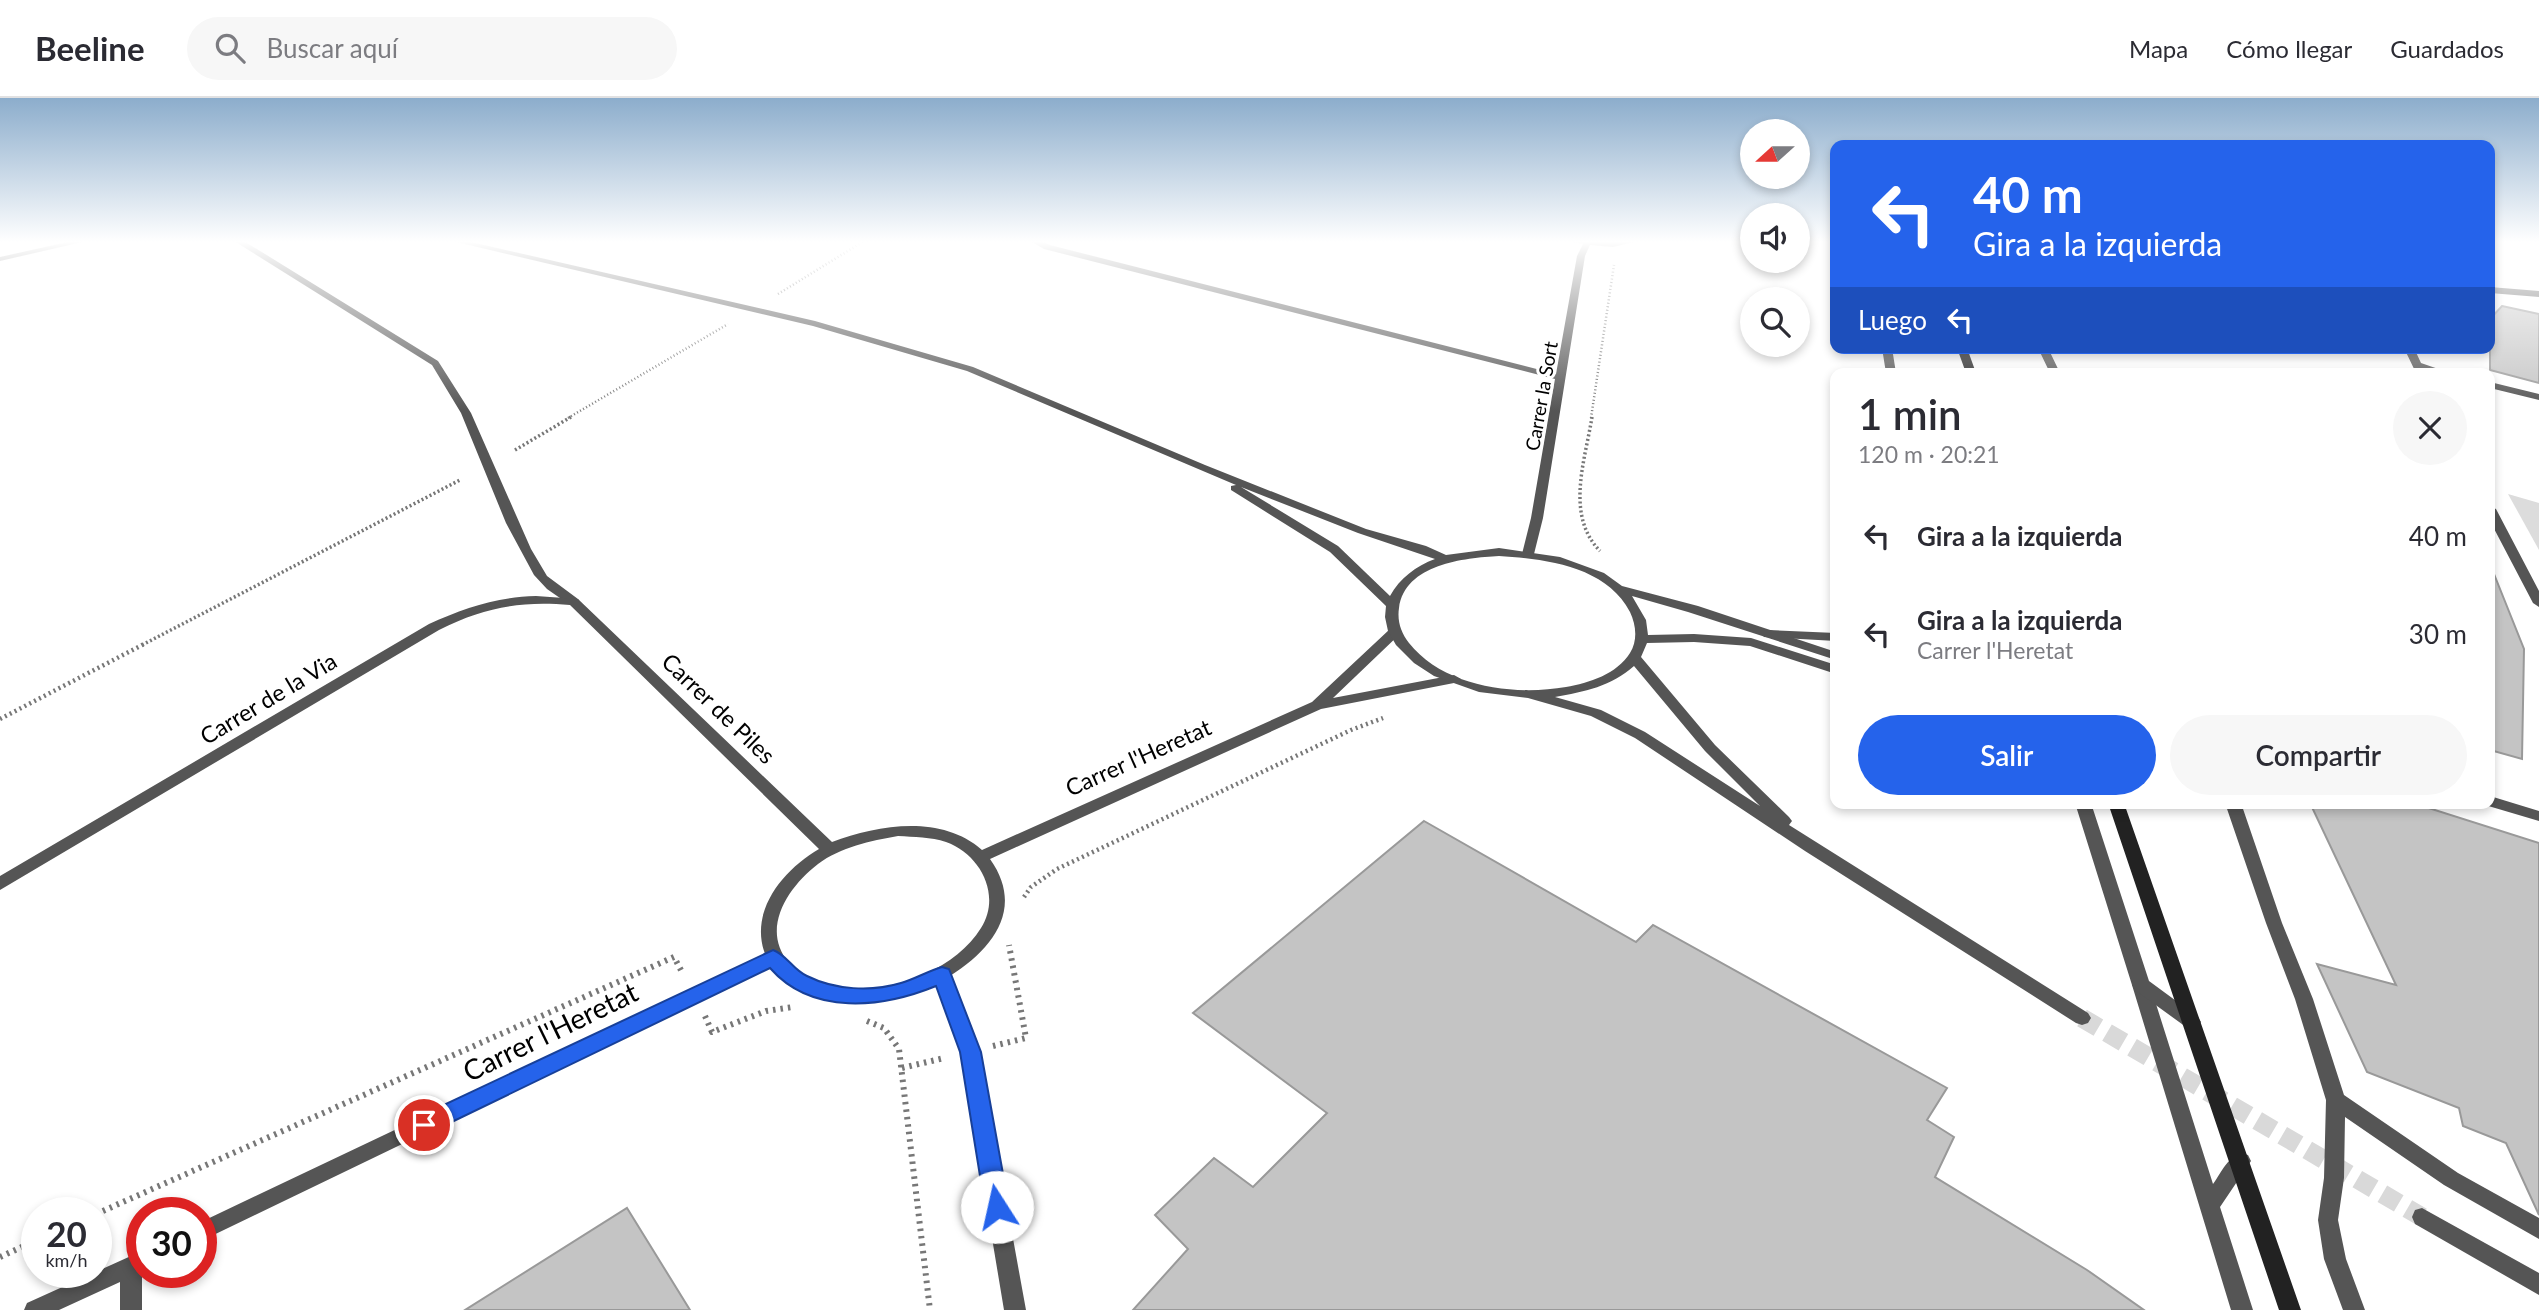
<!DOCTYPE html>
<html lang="es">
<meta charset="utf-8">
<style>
body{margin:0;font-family:Lato,sans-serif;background:#f7f7f7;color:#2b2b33;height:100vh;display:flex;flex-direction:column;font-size:26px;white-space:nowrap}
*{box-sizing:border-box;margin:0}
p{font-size:23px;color:#7c7c81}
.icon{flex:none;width:38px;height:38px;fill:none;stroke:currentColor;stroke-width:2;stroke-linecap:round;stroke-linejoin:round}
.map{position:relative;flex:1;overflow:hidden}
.details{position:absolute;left:1830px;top:270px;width:665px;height:441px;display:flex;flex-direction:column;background:#fff;border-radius:14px;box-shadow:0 4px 10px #0003}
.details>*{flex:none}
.guide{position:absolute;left:1830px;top:42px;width:665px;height:214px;border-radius:14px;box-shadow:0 4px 10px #0003;background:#2563eb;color:#fff;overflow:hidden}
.needle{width:46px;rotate:249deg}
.buttons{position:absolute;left:1740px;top:21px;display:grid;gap:14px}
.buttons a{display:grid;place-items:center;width:70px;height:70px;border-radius:50%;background:#fff;box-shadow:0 4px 10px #0003;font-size:35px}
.speed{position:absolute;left:21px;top:1099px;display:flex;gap:14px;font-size:35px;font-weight:700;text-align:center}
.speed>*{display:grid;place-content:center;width:91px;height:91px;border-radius:50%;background:#fff;box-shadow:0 4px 10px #0003;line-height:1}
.speed small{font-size:18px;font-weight:400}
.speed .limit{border:10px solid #d22;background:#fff;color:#111}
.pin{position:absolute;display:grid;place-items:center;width:60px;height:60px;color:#fff;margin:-30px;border:4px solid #fff;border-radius:50%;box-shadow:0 2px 7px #0007}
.me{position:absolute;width:77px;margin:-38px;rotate:350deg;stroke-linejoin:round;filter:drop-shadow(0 0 5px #0008)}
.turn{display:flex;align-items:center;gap:24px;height:147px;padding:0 28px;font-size:32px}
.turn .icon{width:91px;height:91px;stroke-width:2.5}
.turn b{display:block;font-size:49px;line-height:60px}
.then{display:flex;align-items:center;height:66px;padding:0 28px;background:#0003;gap:14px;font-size:26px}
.round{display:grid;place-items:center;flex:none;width:74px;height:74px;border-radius:37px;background:#f7f7f7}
.summary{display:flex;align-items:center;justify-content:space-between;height:119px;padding:0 28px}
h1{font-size:42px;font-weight:600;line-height:52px}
.action{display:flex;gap:14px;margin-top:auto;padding:14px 28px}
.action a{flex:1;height:80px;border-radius:42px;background:#2563eb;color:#fff;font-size:28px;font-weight:600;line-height:80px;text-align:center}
.action a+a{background:#f7f7f7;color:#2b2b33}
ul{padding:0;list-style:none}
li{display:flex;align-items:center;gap:21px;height:98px;padding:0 28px}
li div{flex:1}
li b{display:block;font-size:26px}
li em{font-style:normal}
header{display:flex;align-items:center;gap:42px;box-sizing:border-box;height:98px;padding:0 35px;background:#fff;border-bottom:2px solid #e1e1e2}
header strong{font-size:33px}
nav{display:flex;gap:38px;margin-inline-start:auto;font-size:24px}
.search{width:490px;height:63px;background:#f7f7f7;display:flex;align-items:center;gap:18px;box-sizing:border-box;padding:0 24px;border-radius:38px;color:#7c7c81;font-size:26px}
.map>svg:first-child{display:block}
</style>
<header>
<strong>Beeline</strong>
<div class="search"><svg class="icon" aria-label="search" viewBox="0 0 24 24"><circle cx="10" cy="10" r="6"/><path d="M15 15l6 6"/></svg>Buscar aquí</div>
<nav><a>Mapa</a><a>Cómo llegar</a><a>Guardados</a></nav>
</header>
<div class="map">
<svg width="2539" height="1212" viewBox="0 0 2539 1212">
<rect width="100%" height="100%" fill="#fff"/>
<path fill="#dcdcdc" d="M 2508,396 L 2539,405 L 2539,452 Z"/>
<path fill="#c4c4c4" stroke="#999" stroke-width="2" d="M 2502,208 L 2539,216 L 2539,285 L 2490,272 L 2490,221 Z
M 2492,471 L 2524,551 L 2522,661 L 2490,652 Z
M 2310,705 L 2413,705 L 2539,745 L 2539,1117 L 2506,1045 L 2463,1028 L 2459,1010 L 2367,974 L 2317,866 L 2396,887 Z
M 1424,723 L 1636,844 L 1653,827 L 1947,990 L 1927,1022 L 1954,1039 L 1935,1079 L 2087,1172 L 2144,1212 L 1133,1212 L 1188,1151 L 1155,1117 L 1214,1060 L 1253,1089 L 1327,1015 L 1193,915 Z
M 627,1110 L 690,1212 L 465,1212 Z"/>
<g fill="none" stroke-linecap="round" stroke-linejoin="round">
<path stroke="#d9d9d9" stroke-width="19" stroke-dasharray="19 10" stroke-linecap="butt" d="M 2082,920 L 2422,1119"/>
<path stroke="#777" stroke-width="2.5" stroke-dasharray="1 2.5" stroke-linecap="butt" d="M 778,196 L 864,143
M 568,320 L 728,226
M 1591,320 L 1614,167"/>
<path stroke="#777" stroke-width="3.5" stroke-dasharray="2 2.5" stroke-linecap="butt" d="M 1592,319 C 1585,363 1565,417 1600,453
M 515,352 L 571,319
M 142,547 L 460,382"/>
<path stroke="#777" stroke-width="4.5" stroke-dasharray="2 3.5" stroke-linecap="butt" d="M 0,621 L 146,545
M 1024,799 L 1031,789 L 1057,771 L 1351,632 L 1383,620"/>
<path stroke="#777" stroke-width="6" stroke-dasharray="2.5 5" stroke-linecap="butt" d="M 705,918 L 712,934 L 766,913 L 793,909
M 867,923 L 884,930 L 899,951 L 930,1212
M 993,948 L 1026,940 L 1009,847
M 902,970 L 944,960
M 96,1116 L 674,859 L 683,876
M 0,1159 L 37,1142"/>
<path fill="#555" fill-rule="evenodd" d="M 234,143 L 244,143 L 438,263 L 471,315 L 531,451 L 547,478 L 578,501 L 580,504 L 578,507 L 570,507 L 547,491 L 534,477 L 506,425 L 461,315 L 432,267 Z"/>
<path fill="#555" fill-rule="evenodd" d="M 72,143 L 87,143 L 0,163 L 0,159 Z
M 1030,143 L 1041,143 L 1050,147 L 1556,276 L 1577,158 L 1583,146 L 1569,143 L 1639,143 L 1613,149 L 1590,147 L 1585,158 L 1543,420 L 1534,456 L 1528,460 L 1522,456 L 1531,420 L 1555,281 L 1044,151 Z
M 2490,189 L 2539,193 L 2539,199 L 2490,195 Z
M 1882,250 L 1892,250 L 1896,275 L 1886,275 Z
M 2038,250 L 2048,250 L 2060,275 L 2050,275 Z
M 2404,250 L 2414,250 L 2421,265 L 2450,275 L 2424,272 L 2424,275 L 2416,275 Z
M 2490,284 L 2539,296 L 2539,302 L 2490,290 Z
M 2490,408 L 2496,411 L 2539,493 L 2539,509 L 2533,505 L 2490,423 Z
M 536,498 L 578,501 L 832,744 C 878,727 941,716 982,752 L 1312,604 L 1390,531 L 1400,531 L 1402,534 L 1333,600 L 1454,577 L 1461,581 L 1454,585 L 1321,611 L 990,761 C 1025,810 993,851 950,878 L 979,954 L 1026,1212 L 1004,1212 L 961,954 L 935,886 C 882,911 813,917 771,868 L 201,1143 L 201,1124 L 765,856 C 749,813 783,772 819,751 L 570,507 C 520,503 484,509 439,532 L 0,792 L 0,778 L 429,526 C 464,510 497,499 536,498 ZM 898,738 C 914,739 931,739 946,744 C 980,756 1002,797 981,830 C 953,875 886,897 835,890 C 818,887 801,878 789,865 C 760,831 788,789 818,766 C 841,749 870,743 898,738 Z
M 1769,532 L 1836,535 L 1836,543 L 1764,539 L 1762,536 Z
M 2490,698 L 2539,713 L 2539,723 L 2485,707 L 2490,705 Z
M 2225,705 L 2241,705 L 2282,825 L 2313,901 L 2344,997 L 2458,1075 L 2539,1120 L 2539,1141 L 2444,1087 L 2345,1019 L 2344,1080 L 2338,1122 L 2346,1161 L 2365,1212 L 2343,1212 L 2324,1161 L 2318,1122 L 2324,1080 L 2326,1002 L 2295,901 L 2266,825 Z
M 2141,880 L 2147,882 L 2150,887 L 2213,1086 C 2222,1074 2231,1051 2248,1057 L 2251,1063 L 2220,1109 L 2253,1212 L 2231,1212 L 2132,887 L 2135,882 Z
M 142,1153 L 142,1212 L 120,1212 L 120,1184 L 59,1212 L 24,1212 L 27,1205 Z"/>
<path fill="#555" fill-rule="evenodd" d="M 452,143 L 467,143 L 815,223 L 973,269 L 1205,367 L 1366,431 L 1426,448 L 1446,457 L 1499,450 L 1560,459 L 1604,475 L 1622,488 L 1698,508 L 1836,554 L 1836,562 L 1688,514 L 1632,498 L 1646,522 L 1648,537 L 1694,536 L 1751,540 L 1836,567 L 1836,576 L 1750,548 L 1694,544 L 1647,545 L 1641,559 L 1715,647 L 1789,719 L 1792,723 L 1789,727 L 2088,915 L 2091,920 L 2088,925 L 2082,927 L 2076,925 L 1805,753 L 1635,640 L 1591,618 L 1528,600 L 1479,594 L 1434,578 L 1414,565 L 1396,547 L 1388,533 L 1385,519 L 1386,508 L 1330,454 L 1231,392 L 1231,388 L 1236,387 L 967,273 L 813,228 ZM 1241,389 L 1358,435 L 1435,461 C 1416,468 1400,480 1390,498 L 1338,448 ZM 1499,458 C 1545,461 1606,468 1630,514 C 1636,527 1638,542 1630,555 C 1617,576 1589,585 1566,589 C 1514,598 1444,589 1409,545 C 1401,535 1397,523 1399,510 C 1405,466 1464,460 1499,458 ZM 1634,568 L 1705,653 L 1760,708 L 1645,634 L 1601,612 L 1555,599 C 1584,594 1612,588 1634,568 Z
M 2075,705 L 2091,705 L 2149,883 L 2198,919 L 2201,924 L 2198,929 L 2192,931 L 2186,929 L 2135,892 L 2132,887 Z
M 2422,1110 L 2539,1175 L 2539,1197 L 2415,1126 L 2412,1119 L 2415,1112 Z"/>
<path fill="#222" fill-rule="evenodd" d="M 1957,250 L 1967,250 L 1976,275 L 1966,275 Z
M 2108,705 L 2124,705 L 2301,1212 L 2279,1212 Z"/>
</g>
<linearGradient id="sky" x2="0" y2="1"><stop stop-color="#8cadcc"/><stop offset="0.46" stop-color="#fff"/><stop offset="1" stop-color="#fff" stop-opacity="0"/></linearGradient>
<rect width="2539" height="313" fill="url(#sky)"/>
<path fill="#2563eb" stroke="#184099" stroke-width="2" d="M 773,852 C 787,857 793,872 807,878 C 835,892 871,894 901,885 C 915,881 928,873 942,869 L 949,871 L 981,954 L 1009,1109 L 1005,1116 L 997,1119 L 989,1116 L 985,1109 L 960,954 L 936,888 C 882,910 812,918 770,870 L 431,1034 L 424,1037 L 416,1034 L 412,1027 L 416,1020 Z"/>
<g text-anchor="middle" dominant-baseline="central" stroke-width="6" stroke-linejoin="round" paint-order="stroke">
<g font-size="19" fill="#000" stroke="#fff">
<text transform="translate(1541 298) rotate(-80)">Carrer la Sort</text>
</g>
<g font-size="23" fill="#000" stroke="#fff">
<text transform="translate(268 600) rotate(-31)">Carrer de la Via</text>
<text transform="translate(719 610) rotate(44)">Carrer de Piles</text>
<text transform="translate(1138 659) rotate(-24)">Carrer l'Heretat</text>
</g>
<g font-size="28" fill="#000" stroke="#fff">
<text transform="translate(550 933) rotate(-26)">Carrer l'Heretat</text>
</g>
</g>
</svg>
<div class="buttons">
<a><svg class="needle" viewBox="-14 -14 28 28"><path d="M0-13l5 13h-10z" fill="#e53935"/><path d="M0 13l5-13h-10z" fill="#7c7c81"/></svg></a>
<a><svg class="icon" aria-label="sound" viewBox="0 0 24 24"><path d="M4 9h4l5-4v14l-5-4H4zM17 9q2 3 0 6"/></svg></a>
<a><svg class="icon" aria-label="search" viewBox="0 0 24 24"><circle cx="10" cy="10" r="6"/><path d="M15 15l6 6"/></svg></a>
</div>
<div class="speed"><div>20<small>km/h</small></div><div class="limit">30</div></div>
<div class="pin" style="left:424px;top:1027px;background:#d93025"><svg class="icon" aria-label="arrive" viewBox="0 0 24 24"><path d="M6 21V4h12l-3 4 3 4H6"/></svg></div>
<svg class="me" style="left:997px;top:1109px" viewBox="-20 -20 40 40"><circle r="19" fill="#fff"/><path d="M0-13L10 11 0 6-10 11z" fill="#2563eb"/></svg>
<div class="guide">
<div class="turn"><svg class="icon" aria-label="left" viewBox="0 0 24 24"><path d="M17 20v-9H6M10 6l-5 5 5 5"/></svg><div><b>40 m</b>Gira a la izquierda</div></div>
<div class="then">Luego<svg class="icon" aria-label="left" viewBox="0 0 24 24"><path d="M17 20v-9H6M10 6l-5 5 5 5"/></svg></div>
</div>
<section class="details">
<div class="summary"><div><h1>1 min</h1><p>120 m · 20:21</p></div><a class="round"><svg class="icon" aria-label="close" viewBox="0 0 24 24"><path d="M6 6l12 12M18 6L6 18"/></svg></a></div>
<ul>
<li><svg class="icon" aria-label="left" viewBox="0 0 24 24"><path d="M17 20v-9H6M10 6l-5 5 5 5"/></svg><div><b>Gira a la izquierda</b></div><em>40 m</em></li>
<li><svg class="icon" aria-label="left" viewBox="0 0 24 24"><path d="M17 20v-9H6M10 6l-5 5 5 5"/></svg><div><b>Gira a la izquierda</b><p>Carrer l'Heretat</p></div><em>30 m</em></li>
</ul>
<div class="action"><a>Salir</a><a>Compartir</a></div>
</section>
</div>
